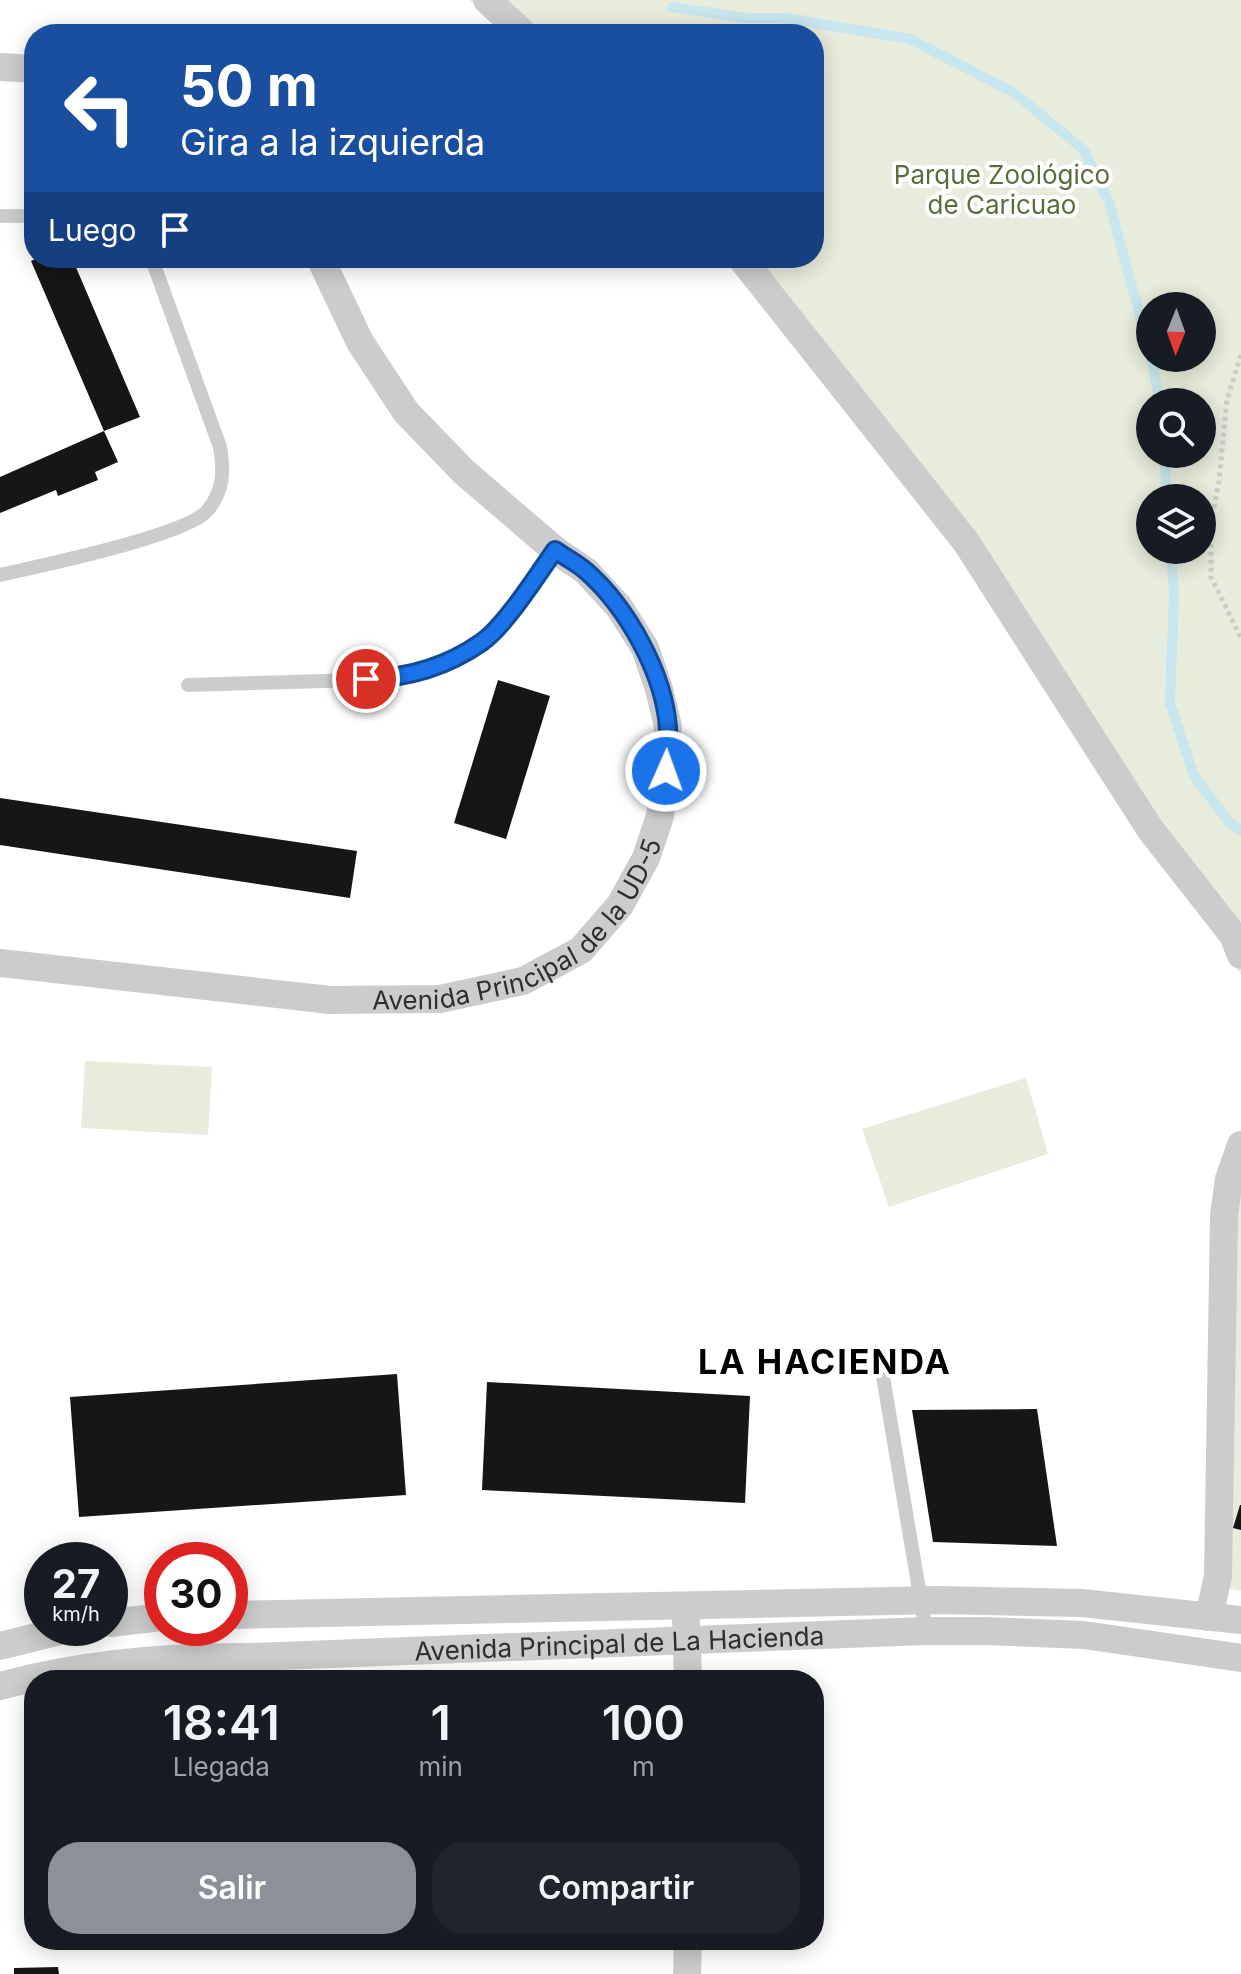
<!DOCTYPE html>
<html lang="es">
<meta charset="utf-8">
<style>
body{margin:0;font-family:Inter,sans-serif;background:#20242c;color:#f1f3f6;height:100vh;display:flex;flex-direction:column;font-size:30px;white-space:nowrap}
*{box-sizing:border-box;margin:0}
p{font-size:26px;color:#9ea1a6}
.icon{flex:none;width:44px;height:44px;fill:none;stroke:currentColor;stroke-width:2;stroke-linecap:round;stroke-linejoin:round}
.map{position:relative;flex:1;overflow:hidden}
.drawer{position:absolute;left:24px;top:1670px;width:800px;height:280px;display:flex;flex-direction:column;background:#171b24;border-radius:32px;box-shadow:0 4px 20px #0003}
.drawer>*{flex:none}
.top-card{position:absolute;left:24px;top:24px;width:800px;height:244px;border-radius:32px;box-shadow:0 4px 20px #0003;background:#1a4fa0;color:#fff;overflow:hidden}
.needle{width:52px;rotate:181deg}
.controls{position:absolute;left:1136px;top:292px;display:grid;gap:16px}
.controls a{display:grid;place-items:center;width:80px;height:80px;border-radius:50%;background:#171b24;box-shadow:0 4px 20px #0003;font-size:40px}
.speed{position:absolute;left:24px;top:1542px;display:flex;gap:16px;font-size:40px;font-weight:700;text-align:center}
.speed>*{display:grid;place-content:center;width:104px;height:104px;border-radius:50%;background:#171b24;box-shadow:0 4px 20px #0003;line-height:1}
.speed small{font-size:20px;font-weight:400}
.speed .limit{border:12px solid #d22;background:#fff;color:#111}
.pin{position:absolute;display:grid;place-items:center;width:68px;height:68px;color:#fff;margin:-34px;border:4px solid #fff;border-radius:50%;box-shadow:0 2px 8px #0007}
.me{position:absolute;width:88px;margin:-44px;rotate:2deg;stroke-linejoin:round;filter:drop-shadow(0 0 6px #0008)}
.turn{display:flex;align-items:center;gap:28px;height:168px;padding:0 24px;font-size:36px}
.turn .icon{width:104px;height:104px;stroke-width:2.5}
.turn b{display:block;font-size:56px;line-height:68px}
.then{display:flex;align-items:center;height:76px;padding:0 24px;background:#0003;gap:16px;font-size:30px}
.eta{display:flex;justify-content:space-evenly;align-items:center;height:136px;text-align:center}
.eta b{font-size:48px;font-weight:600;line-height:56px}
.button{display:flex;gap:16px;margin-top:auto;padding:16px 24px}
.button a{flex:1;height:92px;border-radius:32px;background:#8c9099;color:#fff;font-size:32px;font-weight:600;line-height:92px;text-align:center}
.button a+a{background:#20242c;color:#f1f3f6}
.map>svg:first-child{display:block}
</style>
<div class="map">
<svg width="1241" height="1974" viewBox="0 0 1241 1974">
<rect width="100%" height="100%" fill="#fff"/>
<path fill="#e8ecdc" fill-rule="evenodd" d="M 470,0 L 1241,0 L 1241,975 L 1157,827 L 1031,639 L 727,258 L 814,258 L 814,34 L 503,34 ZM 1150,306 L 1202,306 L 1202,358 L 1150,358 ZM 1150,402 L 1202,402 L 1202,454 L 1150,454 ZM 1150,498 L 1202,498 L 1202,550 L 1150,550 Z
M 85,1061 L 212,1067 L 208,1135 L 81,1128 Z
M 1026,1078 L 1048,1154 L 889,1207 L 862,1129 Z
M 1241,1156 L 1241,1591 L 1226,1588 L 1226,1216 Z"/>
<g fill="none" stroke-linecap="round" stroke-linejoin="round">
<path stroke="#c8e6ed" stroke-width="10" d="M 672,7 L 744,18 L 785,18 L 910,39 L 1013,92 L 1084,150 L 1109,202 L 1150,353
M 1151,358 L 1160,402
M 1164,454 L 1167,498
M 1171,550 L 1174,595 L 1170,703 L 1194,776 L 1228,821 L 1241,831"/>
</g>
<path fill="#161616" d="M 37,258 L 72,258 L 140,417 L 104,431 L 31,261 Z
M 104,431 L 118,462 L 95,472 L 98,480 L 58,496 L 56,490 L 0,513 L 0,477 Z
M 498,680 L 550,696 L 506,839 L 454,823 Z
M 0,798 L 357,851 L 350,898 L 0,845 Z
M 397,1374 L 406,1495 L 79,1517 L 70,1397 Z
M 487,1382 L 750,1396 L 745,1503 L 482,1490 Z
M 1037,1409 L 1057,1546 L 933,1542 L 912,1410 Z
M 1240,1505 L 1241,1505 L 1241,1530 L 1233,1528 Z
M 58,1967 L 59,1974 L 14,1974 L 14,1968 Z"/>
<g fill="none" stroke-linecap="round" stroke-linejoin="round">
<path stroke="#ccc" stroke-width="5" stroke-dasharray="4 4" stroke-linecap="butt" d="M 1241,355 L 1227,399 L 1219,481 L 1211,522 L 1211,577 L 1241,638"/>
<path stroke="#ccc" stroke-width="14" d="M 0,216 L 34,216
M 0,575 C 39,566 185,536 207,511 C 224,491 224,471 220,447 L 154,265 L 149,258
M 188,685 L 396,679 L 432,669 L 484,642 L 512,609 L 555,550
M 879,1353 L 926,1631"/>
<g stroke="#ccc" stroke-width="28">
<path d="M 487,0 L 524,34"/>
<path d="M 0,67 L 34,69"/>
<path d="M 741,258 L 966,542 L 1150,829 L 1233,935 L 1241,955"/>
<path id="s1" d="M 0,963 L 330,1000 L 440,999 L 523,981 L 581,950 L 620,905 L 646,858 L 660,816 L 666,771 L 668,726 L 659,689 L 645,648 L 619,607 L 586,571 L 555,550 L 464,472 L 406,412 L 360,342 L 320,258"/>
<path d="M 230,1615 L 938,1600 L 1082,1603 L 1241,1620"/>
<path d="M 1209,1617 L 1218,1576 L 1224,1216 L 1229,1179 L 1241,1145"/>
<path d="M 686,1622 L 688,1680"/>
<path d="M 110,1623 L 162,1617"/>
<path d="M 0,1646 L 73,1628"/>
<path id="s2" d="M 0,1686 C 83,1663 168,1656 254,1657 L 926,1631 L 984,1631 L 1084,1635 L 1241,1658"/>
<path d="M 687,1974 L 688,1940"/>
</g>
</g>
<g fill="none" stroke-linecap="round" stroke-linejoin="round">
<defs>
<path id="route" d="M 366,679 C 407,678 448,666 482,642 C 505,626 538,574 555,550 C 565,557 577,563 586,571 C 627,607 664,673 668,728 C 669,742 667,757 666,771"/>
</defs>
<use href="#route" stroke="#114b97" stroke-width="20"/>
<use href="#route" stroke="#1a73e8" stroke-width="14"/>
</g>
<g text-anchor="middle" dominant-baseline="central" stroke-width="8" stroke-linejoin="round" paint-order="stroke">
<g font-size="26" fill="#5b6c3b" stroke="#fff">
<text x="1002" y="174">Parque Zoológico<tspan x="1002" dy="30">de Caricuao</tspan></text>
</g>
<g font-size="26" fill="#2f2f2f" stroke="#fff">
<text stroke="none"><textPath href="#s1" startOffset="550">Avenida Principal de la UD-5</textPath></text>
<text stroke="none"><textPath href="#s2" startOffset="622">Avenida Principal de La Hacienda</textPath></text>
</g>
<g font-size="34" font-weight="bold" letter-spacing="2" fill="#000" stroke="#fff">
<text x="825" y="1361">LA HACIENDA</text>
</g>
</g>
</svg>
<div class="controls">
<a><svg class="needle" viewBox="-14 -14 28 28"><path d="M0-13l5 13h-10z" fill="#e53935"/><path d="M0 13l5-13h-10z" fill="#9ea1a6"/></svg></a>
<a><svg class="icon" aria-label="search" viewBox="0 0 24 24"><circle cx="10" cy="10" r="6"/><path d="M15 15l6 6"/></svg></a>
<a><svg class="icon" aria-label="layers" viewBox="0 0 24 24"><path d="M12 4l9 5-9 5-9-5zM3 14l9 5 9-5"/></svg></a>
</div>
<div class="speed"><div>27<small>km/h</small></div><div class="limit">30</div></div>
<div class="pin" style="left:366px;top:679px;background:#d93025"><svg class="icon" aria-label="arrive" viewBox="0 0 24 24"><path d="M6 21V4h12l-3 4 3 4H6"/></svg></div>
<svg class="me" style="left:666px;top:771px" viewBox="-20 -20 40 40"><circle r="17" fill="#1a73e8" stroke="#fff" stroke-width="3"/><path d="M0-11L8 9 0 5-8 9z" fill="#fff"/></svg>
<div class="top-card">
<div class="turn"><svg class="icon" aria-label="left" viewBox="0 0 24 24"><path d="M17 20v-9H6M10 6l-5 5 5 5"/></svg><div><b>50 m</b>Gira a la izquierda</div></div>
<div class="then">Luego<svg class="icon" aria-label="arrive" viewBox="0 0 24 24"><path d="M6 21V4h12l-3 4 3 4H6"/></svg></div>
</div>
<section class="drawer">
<div class="eta">
<div><b>18:41</b><p>Llegada</p></div>
<div><b>1</b><p>min</p></div>
<div><b>100</b><p>m</p></div>
</div>
<div class="button"><a>Salir</a><a>Compartir</a></div>
</section>
</div>
